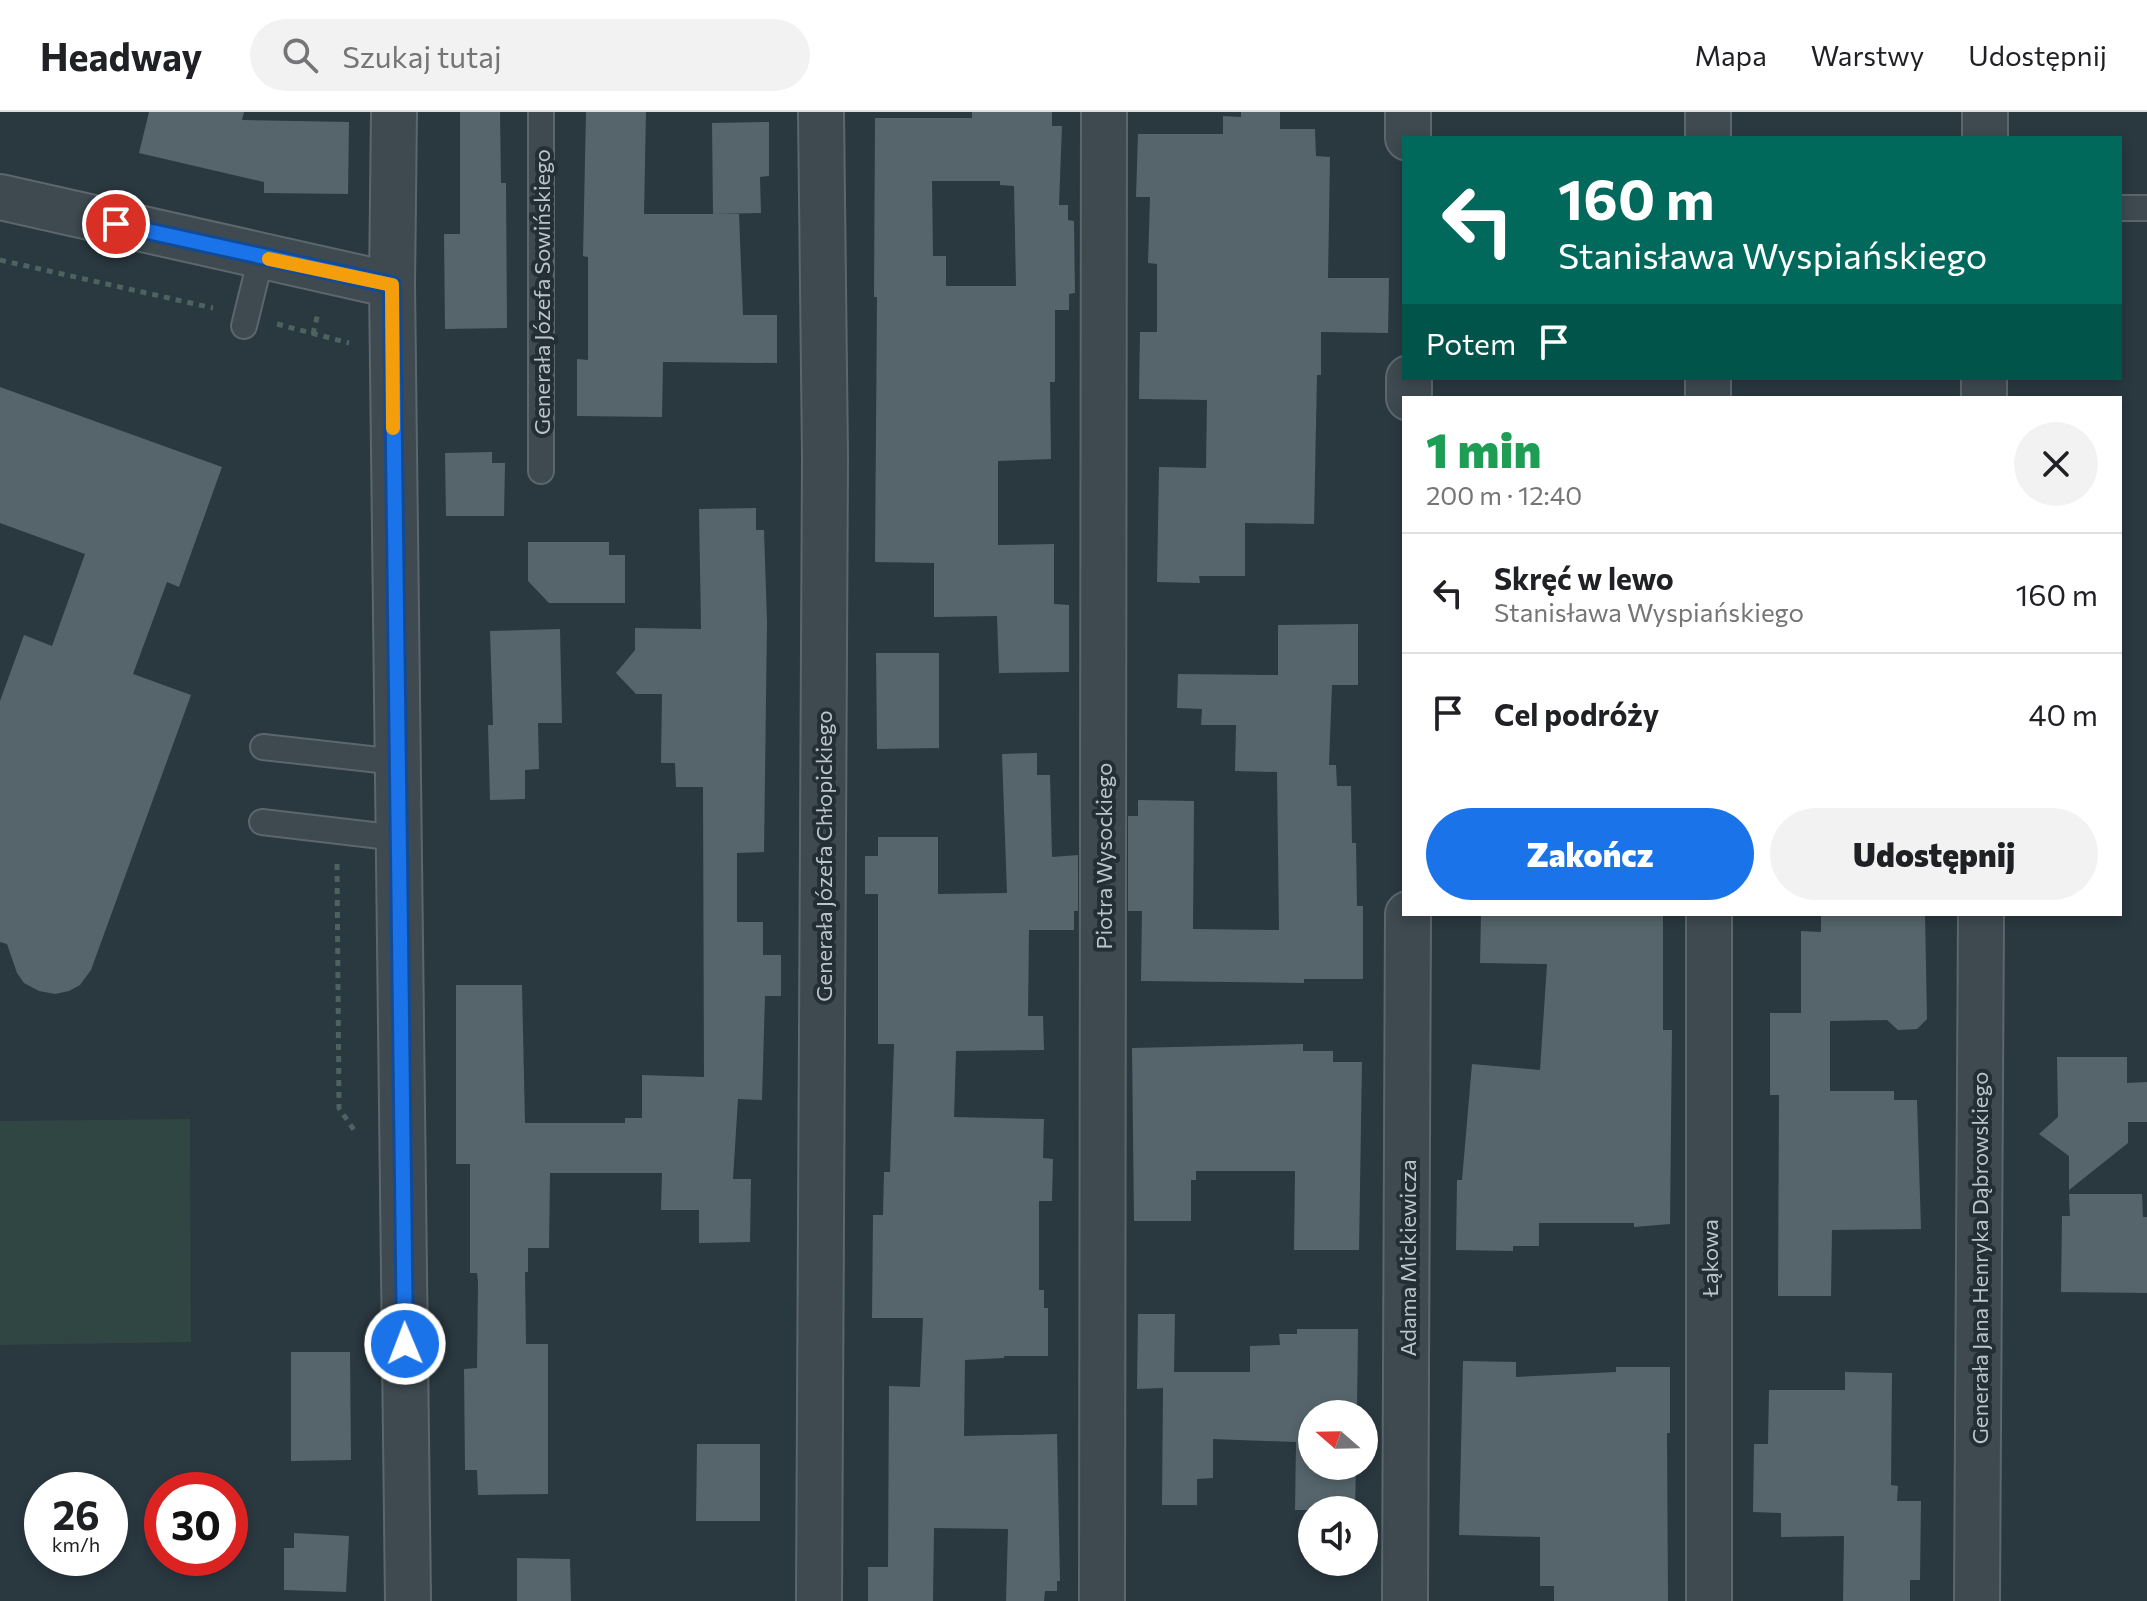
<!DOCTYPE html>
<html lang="pl">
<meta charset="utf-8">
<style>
body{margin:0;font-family:Commissioner,sans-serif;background:#f2f2f2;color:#202124;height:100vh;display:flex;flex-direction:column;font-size:30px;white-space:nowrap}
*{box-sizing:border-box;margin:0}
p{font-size:26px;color:#757577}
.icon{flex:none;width:44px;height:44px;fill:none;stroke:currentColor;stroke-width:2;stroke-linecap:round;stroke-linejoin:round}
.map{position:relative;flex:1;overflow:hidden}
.side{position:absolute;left:1402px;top:284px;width:720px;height:520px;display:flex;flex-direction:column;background:#fff;border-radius:0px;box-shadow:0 4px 12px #0003}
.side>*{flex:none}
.guide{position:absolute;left:1402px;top:24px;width:720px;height:244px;border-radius:0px;box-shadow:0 4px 12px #0003;background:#00695c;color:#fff;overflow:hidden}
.needle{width:52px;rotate:290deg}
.fabs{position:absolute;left:1298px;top:1288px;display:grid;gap:16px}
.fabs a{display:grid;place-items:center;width:80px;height:80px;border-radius:50%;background:#fff;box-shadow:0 4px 12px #0003;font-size:40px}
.speed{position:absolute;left:24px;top:1360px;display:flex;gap:16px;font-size:40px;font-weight:700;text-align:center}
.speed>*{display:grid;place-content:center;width:104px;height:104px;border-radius:50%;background:#fff;box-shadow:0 4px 12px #0003;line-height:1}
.speed small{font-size:20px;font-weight:400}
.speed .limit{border:12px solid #d22;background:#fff;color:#111}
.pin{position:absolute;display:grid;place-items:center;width:68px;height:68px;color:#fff;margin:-34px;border:4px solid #fff;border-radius:50%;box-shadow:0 2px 8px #0007}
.me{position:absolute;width:88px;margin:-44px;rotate:359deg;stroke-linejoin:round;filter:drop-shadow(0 0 6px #0008)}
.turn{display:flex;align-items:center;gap:28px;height:168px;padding:0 24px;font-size:36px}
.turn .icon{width:104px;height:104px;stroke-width:2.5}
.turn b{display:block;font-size:56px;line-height:68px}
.then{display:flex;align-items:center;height:76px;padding:0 24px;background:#0003;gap:16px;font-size:30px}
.round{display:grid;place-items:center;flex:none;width:84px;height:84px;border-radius:42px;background:#f2f2f2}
.overview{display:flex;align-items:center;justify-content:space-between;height:136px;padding:0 24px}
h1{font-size:48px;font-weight:800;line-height:60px;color:#1e9e55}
.button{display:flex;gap:16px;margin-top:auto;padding:16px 24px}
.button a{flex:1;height:92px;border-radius:48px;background:#1a73e8;color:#fff;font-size:32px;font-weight:800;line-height:92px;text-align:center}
.button a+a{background:#f2f2f2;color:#202124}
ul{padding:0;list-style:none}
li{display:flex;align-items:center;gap:24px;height:120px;padding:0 24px;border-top:2px solid #e0e0e0}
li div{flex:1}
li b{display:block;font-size:30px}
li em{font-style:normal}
header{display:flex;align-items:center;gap:48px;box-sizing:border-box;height:112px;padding:0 40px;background:#fff;border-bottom:2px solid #e0e0e0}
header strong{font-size:38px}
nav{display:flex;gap:44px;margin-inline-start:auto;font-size:28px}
.search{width:560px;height:72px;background:#f2f2f2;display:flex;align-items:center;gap:20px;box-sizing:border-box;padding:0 28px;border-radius:44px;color:#757577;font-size:30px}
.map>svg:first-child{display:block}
</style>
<header>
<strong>Headway</strong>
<div class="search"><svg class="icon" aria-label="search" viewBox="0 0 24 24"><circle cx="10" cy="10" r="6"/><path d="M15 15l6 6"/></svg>Szukaj tutaj</div>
<nav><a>Mapa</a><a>Warstwy</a><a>Udostępnij</a></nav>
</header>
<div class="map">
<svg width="2147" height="1489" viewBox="0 0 2147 1489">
<rect width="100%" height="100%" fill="#2a3840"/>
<path fill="#304642" d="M 190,1007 L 191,1230 L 0,1233 L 0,1009 Z"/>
<path fill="#56656c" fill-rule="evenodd" d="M 149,0 L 244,0 L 242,8 L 349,10 L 348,82 L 264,81 L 264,70 L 139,41 Z
M 460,0 L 500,0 L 501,71 L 506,71 L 507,216 L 445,217 L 444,122 L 460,122 Z
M 586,0 L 646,0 L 644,102 L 739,102 L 743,203 L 777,203 L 777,251 L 663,250 L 662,305 L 577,304 L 577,247 L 588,248 L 588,145 L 583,144 Z
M 972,0 L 1052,0 L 1052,14 L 1062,14 L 1059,93 L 1068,93 L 1068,108 L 1074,109 L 1075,181 L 1069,182 L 1069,198 L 1055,198 L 1055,270 L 1050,270 L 1051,347 L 998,349 L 998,433 L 1054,432 L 1054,492 L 1069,493 L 1069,560 L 999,561 L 997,504 L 934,505 L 934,451 L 875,450 L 877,185 L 874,185 L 875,6 L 972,6 ZM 932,69 L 1000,69 L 1000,73 L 1014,74 L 1016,174 L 946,174 L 946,144 L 933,144 Z
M 1241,0 L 1280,0 L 1280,17 L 1315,17 L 1316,44 L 1330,45 L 1328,166 L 1389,166 L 1388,221 L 1321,220 L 1321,263 L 1317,263 L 1314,412 L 1245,411 L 1245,464 L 1199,464 L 1200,471 L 1157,470 L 1159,355 L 1206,356 L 1207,288 L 1139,287 L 1140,220 L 1157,220 L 1157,152 L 1148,151 L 1150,85 L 1136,85 L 1138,22 L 1223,22 L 1223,4 L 1241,5 Z
M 769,10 L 769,64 L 760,65 L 761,101 L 713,102 L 712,11 Z
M 0,275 L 222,355 L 179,475 L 167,470 L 133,562 L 191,583 L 91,858 L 80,873 L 69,879 L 55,882 L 39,879 L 24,871 L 17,861 L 7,832 L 0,830 L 0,589 L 24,523 L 52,534 L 85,442 L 0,411 Z
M 492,340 L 492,351 L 505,351 L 504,404 L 446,404 L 445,341 Z
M 756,396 L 756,418 L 764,418 L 767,510 L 764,740 L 737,741 L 737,810 L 763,810 L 763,843 L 781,843 L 781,884 L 765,884 L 762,988 L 738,987 L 733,1067 L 751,1067 L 750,1130 L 699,1131 L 699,1098 L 661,1098 L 662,1061 L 550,1061 L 549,1136 L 528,1136 L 528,1160 L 525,1160 L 526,1232 L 548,1232 L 548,1382 L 478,1383 L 477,1358 L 465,1358 L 464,1257 L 477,1256 L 478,1170 L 477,1161 L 470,1161 L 470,1052 L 456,1052 L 456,873 L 522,873 L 525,1011 L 625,1011 L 625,1006 L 642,1006 L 642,963 L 704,965 L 703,675 L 676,675 L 675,651 L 661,651 L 662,582 L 636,582 L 616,561 L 635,538 L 635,516 L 701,517 L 699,397 Z
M 528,430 L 609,430 L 609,443 L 625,443 L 625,491 L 549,491 L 528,469 Z
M 1358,512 L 1358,573 L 1332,573 L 1329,653 L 1336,653 L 1337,674 L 1351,674 L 1352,731 L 1356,731 L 1357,794 L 1363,794 L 1363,867 L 1304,867 L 1304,871 L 1141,869 L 1142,799 L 1128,799 L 1128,704 L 1138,704 L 1138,688 L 1194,689 L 1193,817 L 1279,818 L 1277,660 L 1235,659 L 1236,613 L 1201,613 L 1202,597 L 1177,596 L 1178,562 L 1278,563 L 1278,513 Z
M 560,517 L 562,611 L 538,611 L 539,657 L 525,658 L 525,687 L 490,688 L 488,613 L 493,613 L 490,519 Z
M 876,541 L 939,541 L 939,636 L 877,637 Z
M 1037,641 L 1037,663 L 1050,663 L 1052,745 L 1078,743 L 1078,799 L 1074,799 L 1074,818 L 1029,818 L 1028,904 L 1043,904 L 1044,938 L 956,939 L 954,1005 L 1044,1007 L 1043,1046 L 1053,1047 L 1052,1089 L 1039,1089 L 1039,1178 L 1044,1178 L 1044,1196 L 1048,1196 L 1048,1244 L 1004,1244 L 1004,1246 L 965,1248 L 964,1324 L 1057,1322 L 1060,1469 L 1057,1469 L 1057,1479 L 1045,1479 L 1044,1489 L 1006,1489 L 1008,1417 L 934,1416 L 933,1489 L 868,1489 L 868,1455 L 888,1455 L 889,1274 L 920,1275 L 923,1206 L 872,1206 L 873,1103 L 883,1103 L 884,1060 L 890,1060 L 894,932 L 878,932 L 878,782 L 865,782 L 865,744 L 878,744 L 878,725 L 938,725 L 938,782 L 1007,781 L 1002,642 Z
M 1481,802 L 1663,802 L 1663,918 L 1672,918 L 1670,1112 L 1634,1115 L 1634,1111 L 1539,1111 L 1539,1134 L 1513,1134 L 1513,1139 L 1456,1138 L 1457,1068 L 1462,1068 L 1472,952 L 1540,958 L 1547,852 L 1480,851 Z
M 1821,802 L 1925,802 L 1927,907 L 1917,917 L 1898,918 L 1887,908 L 1830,909 L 1830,979 L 1894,979 L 1894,988 L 1917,988 L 1921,1117 L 1832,1118 L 1831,1184 L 1778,1184 L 1779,983 L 1770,983 L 1770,901 L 1801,901 L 1801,819 L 1821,820 Z
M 1303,932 L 1303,939 L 1333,939 L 1333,950 L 1362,950 L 1359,1138 L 1294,1138 L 1295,1059 L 1196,1059 L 1196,1068 L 1191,1068 L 1191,1109 L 1134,1109 L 1132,936 Z
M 2057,945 L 2127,945 L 2127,971 L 2147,970 L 2147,1010 L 2128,1010 L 2128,1031 L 2069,1078 L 2069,1044 L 2039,1022 L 2058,1005 Z
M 2069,1082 L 2142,1082 L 2143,1105 L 2147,1105 L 2147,1181 L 2061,1180 L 2062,1104 L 2070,1104 Z
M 1138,1202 L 1175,1202 L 1174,1260 L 1250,1260 L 1250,1234 L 1280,1233 L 1279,1222 L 1297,1222 L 1297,1217 L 1358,1217 L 1357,1302 L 1312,1302 L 1312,1354 L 1356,1354 L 1355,1398 L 1295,1398 L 1296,1330 L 1213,1327 L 1213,1366 L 1197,1367 L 1197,1393 L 1162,1393 L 1163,1276 L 1137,1277 Z
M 291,1240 L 350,1240 L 351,1348 L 291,1349 Z
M 1463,1249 L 1516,1250 L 1516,1265 L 1616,1260 L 1616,1255 L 1670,1255 L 1670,1321 L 1667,1321 L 1668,1489 L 1554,1489 L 1554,1474 L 1540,1474 L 1540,1425 L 1459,1423 Z
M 1845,1260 L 1892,1261 L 1891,1373 L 1898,1374 L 1897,1389 L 1921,1389 L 1920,1468 L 1910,1468 L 1910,1489 L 1843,1489 L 1844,1424 L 1781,1425 L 1781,1401 L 1753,1400 L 1754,1332 L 1768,1332 L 1769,1278 L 1845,1278 Z
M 697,1332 L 760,1332 L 760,1409 L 696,1409 Z
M 294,1421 L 349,1424 L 346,1480 L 284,1478 L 284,1436 L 294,1436 Z
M 517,1446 L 570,1447 L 571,1489 L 517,1489 Z"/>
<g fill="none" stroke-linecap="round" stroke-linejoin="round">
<defs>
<path id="lane" d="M 2120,96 L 2147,96
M 244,214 L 261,145
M 541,359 L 541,0
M 263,635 L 397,650
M 262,710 L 398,726"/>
<path id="street" d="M 394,0 L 392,173 L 408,1489
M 1408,0 L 1408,26
M 1708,0 L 1708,26
M 1985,0 L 1985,26
M 0,85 L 392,173
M 1409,266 L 1409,286
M 1708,266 L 1708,286
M 1984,286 L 1984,266
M 1709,802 L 1709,1489
M 819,1489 L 825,345 L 821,0
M 1102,1489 L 1104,0
M 1405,1489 L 1408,802
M 1977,1489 L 1981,802"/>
</defs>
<use href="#lane" stroke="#5c676d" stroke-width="28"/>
<use href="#street" stroke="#5c676d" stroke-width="48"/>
<path stroke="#4e625f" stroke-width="5" stroke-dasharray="6 6" stroke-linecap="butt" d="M 0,148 L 213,196
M 277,212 L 349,231
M 313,222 L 318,201
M 337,752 L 339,996 L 356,1021"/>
<use href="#lane" stroke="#3e4950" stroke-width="24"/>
<use href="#street" stroke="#3e4950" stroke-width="44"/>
</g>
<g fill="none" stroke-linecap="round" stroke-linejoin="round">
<defs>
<path id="route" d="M 116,112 L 392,173 L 405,1232"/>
</defs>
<use href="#route" stroke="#114b97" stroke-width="20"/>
<use href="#route" stroke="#1a73e8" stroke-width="14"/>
<path stroke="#f59e0b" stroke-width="14" d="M 269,147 L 392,173 L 393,316"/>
</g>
<g text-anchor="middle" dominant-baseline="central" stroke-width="8" stroke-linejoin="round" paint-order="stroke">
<g font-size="22" fill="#bbc4ca" stroke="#232e35">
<text transform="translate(541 180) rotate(-90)">Generała Józefa Sowińskiego</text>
<text transform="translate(823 744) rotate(-90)">Generała Józefa Chłopickiego</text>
<text transform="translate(1103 744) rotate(-90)">Piotra Wysockiego</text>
<text transform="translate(1407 1146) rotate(-90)">Adama Mickiewicza</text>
<text transform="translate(1709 1146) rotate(-90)">Łąkowa</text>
<text transform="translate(1979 1146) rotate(-90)">Generała Jana Henryka Dąbrowskiego</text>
</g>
</g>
</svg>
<div class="fabs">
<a><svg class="needle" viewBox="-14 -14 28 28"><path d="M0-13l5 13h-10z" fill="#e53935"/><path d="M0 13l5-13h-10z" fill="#757577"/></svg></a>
<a><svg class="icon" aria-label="sound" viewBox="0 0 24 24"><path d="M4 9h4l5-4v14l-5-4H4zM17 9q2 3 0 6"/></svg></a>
</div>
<div class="speed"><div>26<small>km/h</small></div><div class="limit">30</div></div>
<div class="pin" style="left:116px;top:112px;background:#d93025"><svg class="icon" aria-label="arrive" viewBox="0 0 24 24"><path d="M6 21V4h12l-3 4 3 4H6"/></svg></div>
<svg class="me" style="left:405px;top:1232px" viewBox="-20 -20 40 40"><circle r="17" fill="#1a73e8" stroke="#fff" stroke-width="3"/><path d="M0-11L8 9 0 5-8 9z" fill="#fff"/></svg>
<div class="guide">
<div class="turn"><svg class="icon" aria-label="left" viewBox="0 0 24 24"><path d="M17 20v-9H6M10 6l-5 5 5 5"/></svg><div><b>160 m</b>Stanisława Wyspiańskiego</div></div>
<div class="then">Potem<svg class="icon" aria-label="arrive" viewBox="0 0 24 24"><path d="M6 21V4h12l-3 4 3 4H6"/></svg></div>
</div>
<section class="side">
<div class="overview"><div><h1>1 min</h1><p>200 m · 12:40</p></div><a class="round"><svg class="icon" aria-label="close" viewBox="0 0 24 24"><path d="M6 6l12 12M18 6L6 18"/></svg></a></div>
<ul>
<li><svg class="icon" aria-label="left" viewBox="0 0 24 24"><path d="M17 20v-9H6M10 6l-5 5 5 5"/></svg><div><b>Skręć w lewo</b><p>Stanisława Wyspiańskiego</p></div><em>160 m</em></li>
<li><svg class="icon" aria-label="arrive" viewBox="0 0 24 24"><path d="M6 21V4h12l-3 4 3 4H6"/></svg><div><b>Cel podróży</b></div><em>40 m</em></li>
</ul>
<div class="button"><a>Zakończ</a><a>Udostępnij</a></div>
</section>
</div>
